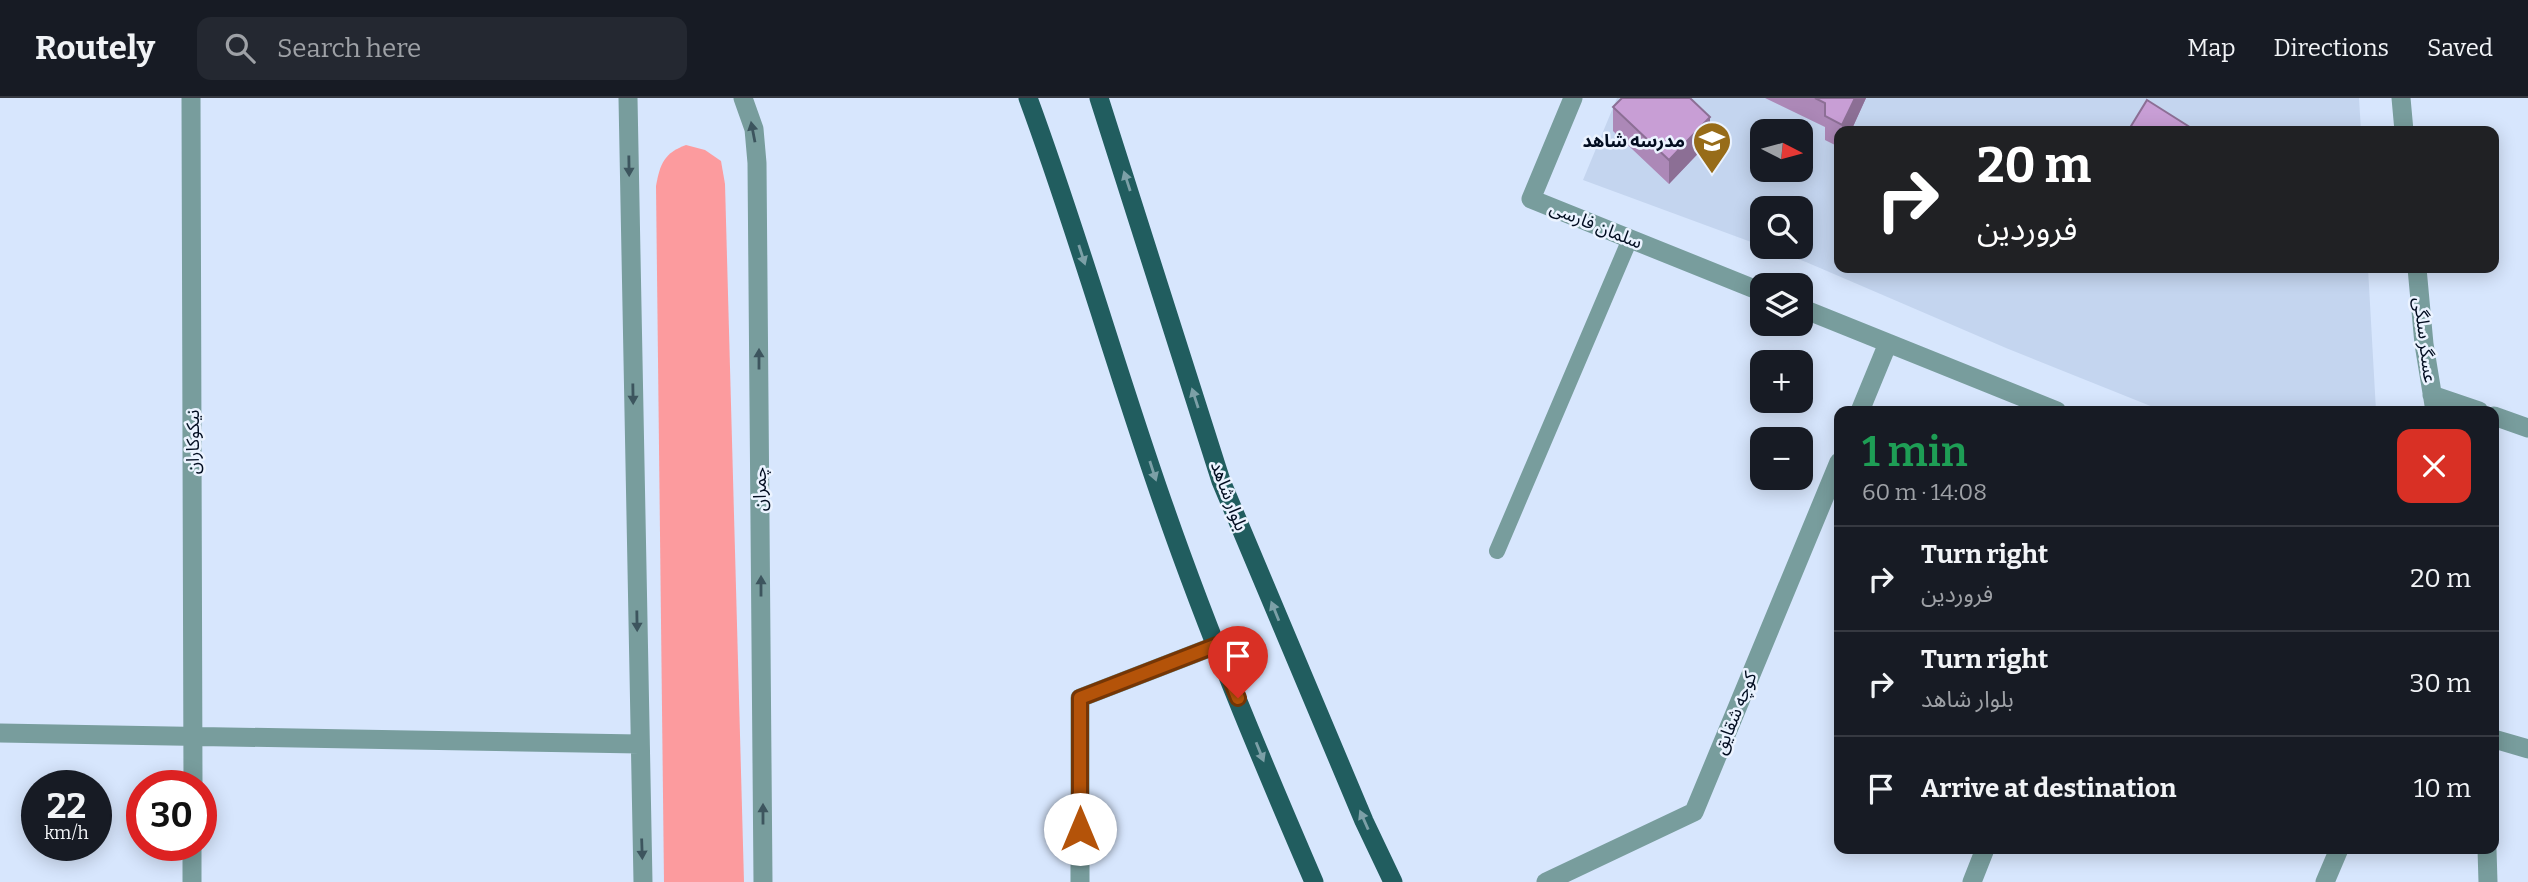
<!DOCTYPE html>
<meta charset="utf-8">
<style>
body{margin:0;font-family:Bitter,"Noto Sans Arabic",serif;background:#242831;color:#f1f3f6;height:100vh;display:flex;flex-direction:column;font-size:26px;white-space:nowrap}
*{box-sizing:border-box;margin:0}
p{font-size:23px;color:#9ea1a6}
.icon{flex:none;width:38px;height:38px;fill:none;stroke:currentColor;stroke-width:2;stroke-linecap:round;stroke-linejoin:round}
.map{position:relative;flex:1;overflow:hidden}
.side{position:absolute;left:1834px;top:308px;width:665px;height:448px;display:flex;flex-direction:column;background:#171b24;border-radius:14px;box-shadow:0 4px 18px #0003}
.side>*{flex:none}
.top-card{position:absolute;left:1834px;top:28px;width:665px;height:147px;border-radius:14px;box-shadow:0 4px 18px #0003;background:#202124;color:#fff;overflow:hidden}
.needle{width:46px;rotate:96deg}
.tools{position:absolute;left:1750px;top:21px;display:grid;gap:14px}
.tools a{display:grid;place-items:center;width:63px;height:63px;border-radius:14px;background:#171b24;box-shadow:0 4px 18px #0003;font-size:35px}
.speed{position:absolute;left:21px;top:672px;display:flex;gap:14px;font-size:35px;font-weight:700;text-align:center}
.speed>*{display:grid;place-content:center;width:91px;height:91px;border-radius:50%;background:#171b24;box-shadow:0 4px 18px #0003;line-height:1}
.speed small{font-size:18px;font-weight:400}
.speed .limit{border:10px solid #d22;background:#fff;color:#111}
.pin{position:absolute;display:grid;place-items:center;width:60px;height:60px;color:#fff;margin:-72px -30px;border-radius:50% 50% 50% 0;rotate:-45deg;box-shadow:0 0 7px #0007}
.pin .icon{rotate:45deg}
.me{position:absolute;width:77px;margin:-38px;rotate:0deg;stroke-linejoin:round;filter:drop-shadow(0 0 5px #0008)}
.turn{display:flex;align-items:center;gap:24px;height:147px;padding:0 28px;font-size:32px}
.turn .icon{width:91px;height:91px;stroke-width:2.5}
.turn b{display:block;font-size:49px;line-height:60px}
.round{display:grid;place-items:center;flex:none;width:74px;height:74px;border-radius:14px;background:#242831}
.summary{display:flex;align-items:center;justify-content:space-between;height:119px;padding:0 28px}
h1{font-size:42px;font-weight:600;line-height:52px;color:#1e9e55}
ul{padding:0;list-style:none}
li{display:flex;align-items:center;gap:21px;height:105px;padding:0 28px;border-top:2px solid #363941}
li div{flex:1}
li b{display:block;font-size:26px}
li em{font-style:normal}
header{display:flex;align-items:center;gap:42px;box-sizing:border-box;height:98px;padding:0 35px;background:#171b24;border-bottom:2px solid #363941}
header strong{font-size:33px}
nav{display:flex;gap:38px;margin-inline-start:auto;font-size:24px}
.search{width:490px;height:63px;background:#242831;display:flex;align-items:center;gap:18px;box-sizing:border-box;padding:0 24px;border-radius:14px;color:#9ea1a6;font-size:26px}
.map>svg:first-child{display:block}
</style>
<header>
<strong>Routely</strong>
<div class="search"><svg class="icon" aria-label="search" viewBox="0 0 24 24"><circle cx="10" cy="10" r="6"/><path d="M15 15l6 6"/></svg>Search here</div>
<nav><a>Map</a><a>Directions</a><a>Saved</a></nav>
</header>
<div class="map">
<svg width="2528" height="784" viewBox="0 0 2528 784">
<rect width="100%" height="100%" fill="#d7e6fd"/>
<path fill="#c4d5ef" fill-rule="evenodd" d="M 1617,0 L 2359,0 L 2361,33 L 1839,33 L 1839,170 L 2368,170 L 2376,313 L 2163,313 L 2006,250 L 1806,164 L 1765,149 L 1801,149 L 1801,110 L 1762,110 L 1762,148 L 1583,82 ZM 1762,33 L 1801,33 L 1801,72 L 1762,72 Z"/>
<path fill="#fc9b9e" d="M 686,47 L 705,52 L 721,63 L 725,86 L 744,784 L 664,784 L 656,88 C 660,66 664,55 686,47 Z"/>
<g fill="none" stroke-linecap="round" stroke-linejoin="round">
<path stroke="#789d9d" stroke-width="16" d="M 1497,453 L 1630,141"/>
<path stroke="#789d9d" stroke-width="19" d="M 191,0 L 193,688
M 628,0 L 643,784
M 743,0 L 754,31 L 757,65 L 763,784
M 1573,0 L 1531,101 L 1762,194
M 2401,0 L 2404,33
M 2417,170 L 2424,246 L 2435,313
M 1801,210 L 2057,313
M 2432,297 L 2479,313
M 1860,313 L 1888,245
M 2494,318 L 2528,330
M 0,635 L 639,646
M 2494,641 L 2528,651
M 2487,751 L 2488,784
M 192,784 L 192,747
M 1080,784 L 1080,600 L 1217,547
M 1546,784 L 1694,714 L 1839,364
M 1972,784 L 1985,751
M 2325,784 L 2339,751"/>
<path stroke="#215d5f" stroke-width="19" d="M 1028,0 C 1078,135 1117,275 1165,411 C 1209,537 1261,661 1314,784
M 1099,0 L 1221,383 L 1364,723 L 1393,784"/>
</g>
<path fill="#ac88b7" d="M 1765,0 L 1866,0 L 1851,33 L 1839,33 L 1839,49 L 1825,42 L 1825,29 Z
M 1613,9 L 1710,43 L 1669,86 L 1613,33 Z"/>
<path fill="#8c6f95" d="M 1855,0 L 1866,0 L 1851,33 L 1842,33 L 1842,27 Z
M 1710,19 L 1710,43 L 1669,86 L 1669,62 Z"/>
<path fill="#c89ed5" stroke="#8c6f95" stroke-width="2" d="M 1622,0 L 1690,0 L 1710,19 L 1669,62 L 1613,9 Z
M 1815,0 L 1855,0 L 1842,27 L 1825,18 L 1825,5 Z
M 2147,2 L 2196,33 L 2128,33 Z"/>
<defs><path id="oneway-solid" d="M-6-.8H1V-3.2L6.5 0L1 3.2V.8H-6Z" transform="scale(1.75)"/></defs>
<g fill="#3d555e">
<use href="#oneway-solid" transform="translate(753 34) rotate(-101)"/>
<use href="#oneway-solid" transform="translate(629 68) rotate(89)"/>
<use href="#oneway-solid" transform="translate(759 261) rotate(-90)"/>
<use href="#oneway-solid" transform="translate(633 296) rotate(89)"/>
<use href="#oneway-solid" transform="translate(761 488) rotate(-90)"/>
<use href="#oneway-solid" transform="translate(637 523) rotate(89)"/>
<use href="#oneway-solid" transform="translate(763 716) rotate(-90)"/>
<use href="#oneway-solid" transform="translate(642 751) rotate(88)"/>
</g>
<g fill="#7ca0a7">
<use href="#oneway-solid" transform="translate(1127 83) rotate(-108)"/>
<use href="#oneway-solid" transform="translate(1082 157) rotate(72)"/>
<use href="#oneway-solid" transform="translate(1195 300) rotate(-108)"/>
<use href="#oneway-solid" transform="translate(1153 373) rotate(72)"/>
<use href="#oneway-solid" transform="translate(1275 513) rotate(-112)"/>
<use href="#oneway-solid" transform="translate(1260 654) rotate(68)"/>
<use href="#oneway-solid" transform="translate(1364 722) rotate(-114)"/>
</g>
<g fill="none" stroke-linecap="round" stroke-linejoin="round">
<defs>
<path id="route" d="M 1080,731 L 1080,600 L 1217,547 L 1238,600"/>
</defs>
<use href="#route" stroke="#753606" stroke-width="18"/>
<use href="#route" stroke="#b45309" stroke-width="12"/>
</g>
<defs>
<symbol id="school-pin" viewBox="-11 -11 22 30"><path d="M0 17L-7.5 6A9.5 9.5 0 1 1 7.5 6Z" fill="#976c19" stroke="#ebf3ff"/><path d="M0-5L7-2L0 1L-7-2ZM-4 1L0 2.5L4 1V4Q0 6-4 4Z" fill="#fff"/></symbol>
</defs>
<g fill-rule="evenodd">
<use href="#school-pin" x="1690" y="21" width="44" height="60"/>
</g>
<g text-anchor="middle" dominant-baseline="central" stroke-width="5" stroke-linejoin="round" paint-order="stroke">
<g font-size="18" font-weight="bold" fill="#020d20" stroke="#ebf3ff" text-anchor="end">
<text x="1685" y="43">مدرسه شاهد</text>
</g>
<g font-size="18" fill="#020d20" stroke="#ebf3ff">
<text transform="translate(1596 127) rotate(22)">سلمان فارسی</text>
<text transform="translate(2425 242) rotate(83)">عسگر سلگی</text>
<text transform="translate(193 344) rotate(-90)">نیکوکاران</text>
<text transform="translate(760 391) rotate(-90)">چمران</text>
<text transform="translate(1229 398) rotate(69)">بلوار شاهد</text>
<text transform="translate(1735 615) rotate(-68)">کوچه شقایق</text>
</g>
</g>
</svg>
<div class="tools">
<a><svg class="needle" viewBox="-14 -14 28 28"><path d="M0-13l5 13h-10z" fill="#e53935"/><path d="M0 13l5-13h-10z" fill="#9ea1a6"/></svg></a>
<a><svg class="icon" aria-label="search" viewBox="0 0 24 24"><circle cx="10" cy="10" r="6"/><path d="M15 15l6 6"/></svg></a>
<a><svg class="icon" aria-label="layers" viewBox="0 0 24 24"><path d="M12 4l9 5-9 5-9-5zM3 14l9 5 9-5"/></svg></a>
<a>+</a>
<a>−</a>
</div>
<div class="speed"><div>22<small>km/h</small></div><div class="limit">30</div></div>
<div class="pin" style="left:1238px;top:600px;background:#d93025"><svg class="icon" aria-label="arrive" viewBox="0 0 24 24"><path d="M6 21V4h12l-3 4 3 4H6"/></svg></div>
<svg class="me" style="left:1080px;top:731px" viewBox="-20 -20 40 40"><circle r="19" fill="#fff"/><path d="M0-13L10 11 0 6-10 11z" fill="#b45309"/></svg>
<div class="top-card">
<div class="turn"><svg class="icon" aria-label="right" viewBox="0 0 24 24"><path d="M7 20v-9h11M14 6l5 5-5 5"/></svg><div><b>20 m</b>فروردین</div></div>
</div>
<section class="side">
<div class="summary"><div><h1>1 min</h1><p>60 m · 14:08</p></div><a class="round" style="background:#d93025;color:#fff"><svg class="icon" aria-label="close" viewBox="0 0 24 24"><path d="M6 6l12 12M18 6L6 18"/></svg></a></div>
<ul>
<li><svg class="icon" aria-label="right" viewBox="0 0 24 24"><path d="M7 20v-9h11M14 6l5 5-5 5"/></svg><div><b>Turn right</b><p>فروردین</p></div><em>20 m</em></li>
<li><svg class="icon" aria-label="right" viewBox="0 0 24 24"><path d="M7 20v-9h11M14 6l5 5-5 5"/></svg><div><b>Turn right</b><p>بلوار شاهد</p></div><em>30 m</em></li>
<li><svg class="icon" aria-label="arrive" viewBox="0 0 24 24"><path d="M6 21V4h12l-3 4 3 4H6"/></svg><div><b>Arrive at destination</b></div><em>10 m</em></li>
</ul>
</section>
</div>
